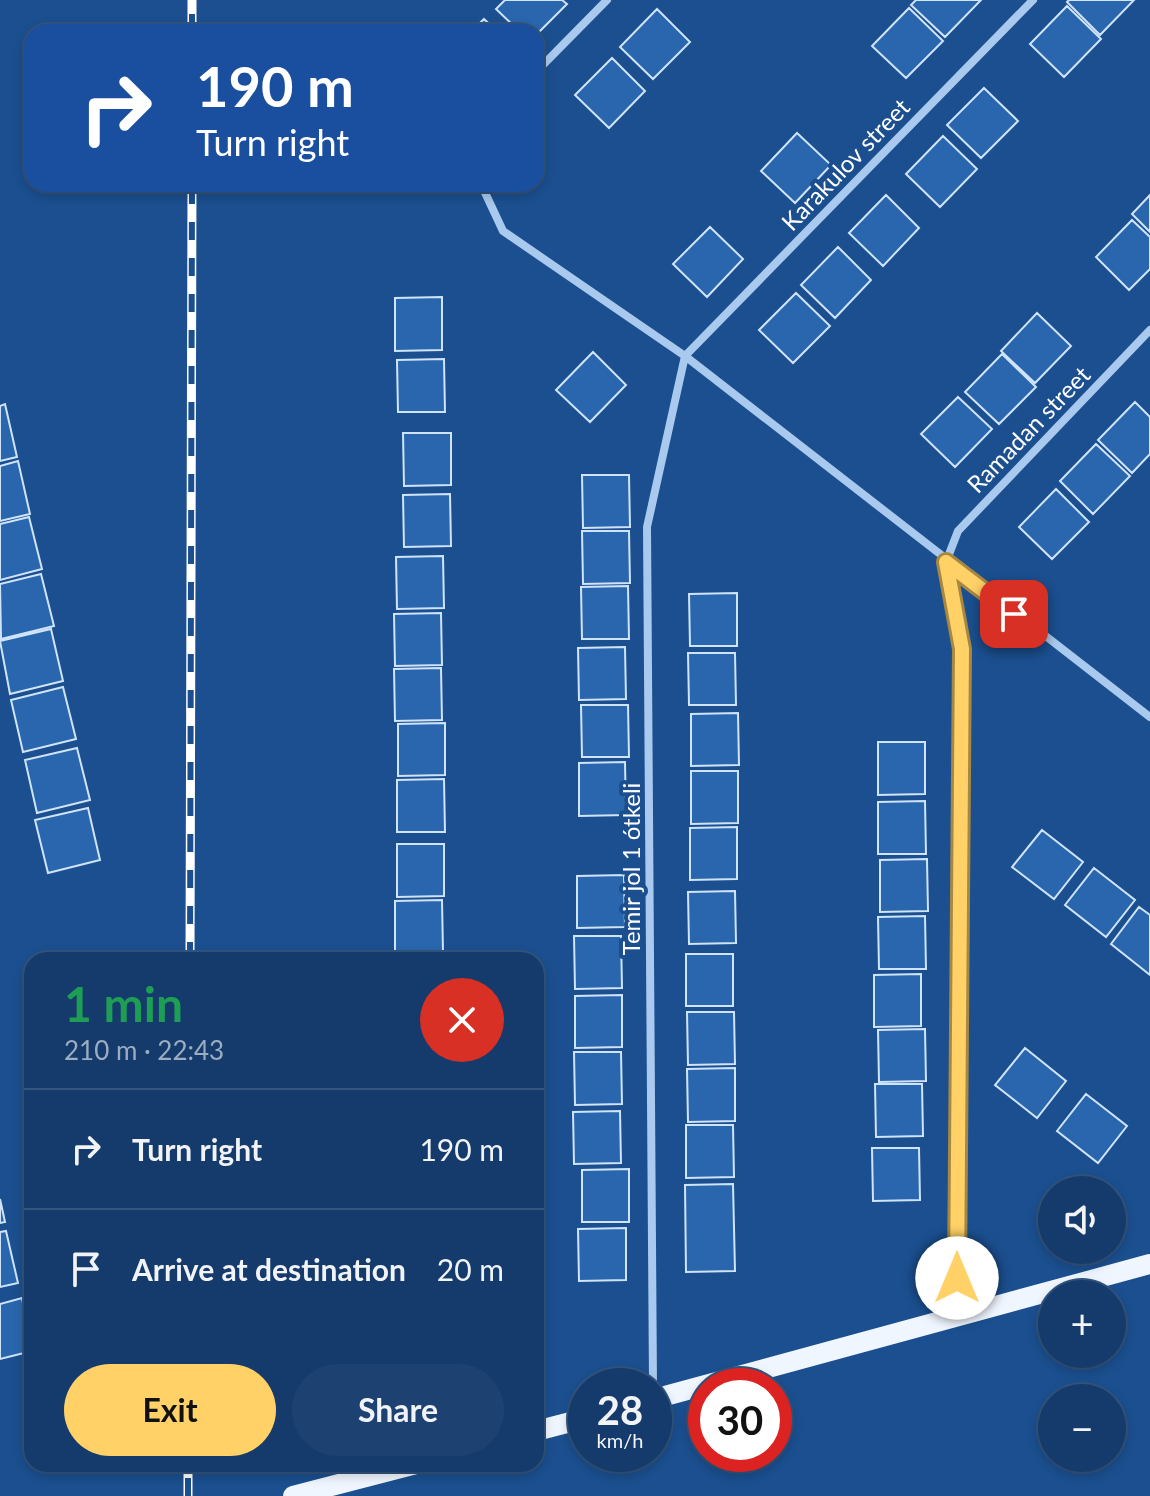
<!DOCTYPE html>
<meta charset="utf-8">
<style>
body{margin:0;font-family:Lato,sans-serif;background:#1d4271;color:#f1f3f6;height:100vh;display:flex;flex-direction:column;font-size:30px;white-space:nowrap}
*{box-sizing:border-box;margin:0}
p{font-size:26px;color:#9dadc1}
.icon{flex:none;width:44px;height:44px;fill:none;stroke:currentColor;stroke-width:2;stroke-linecap:round;stroke-linejoin:round}
.map{position:relative;flex:1;overflow:hidden}
.details{position:absolute;left:24px;top:952px;width:520px;height:520px;display:flex;flex-direction:column;background:#143b6b;border-radius:24px;box-shadow:0 4px 12px #0003,0 0 0 2px #33557e}
.details>*{flex:none}
.top-card{position:absolute;left:24px;top:24px;width:520px;height:168px;border-radius:24px;box-shadow:0 4px 12px #0003,0 0 0 2px #33557e;background:#1a4fa0;color:#fff;overflow:hidden}
.fabs{position:absolute;left:1038px;top:1176px;display:grid;gap:16px}
.fabs a{display:grid;place-items:center;width:88px;height:88px;border-radius:50%;background:#143b6b;box-shadow:0 4px 12px #0003,0 0 0 2px #33557e;font-size:40px}
.speed{position:absolute;left:568px;top:1368px;display:flex;gap:16px;font-size:40px;font-weight:700;text-align:center}
.speed>*{display:grid;place-content:center;width:104px;height:104px;border-radius:50%;background:#143b6b;box-shadow:0 4px 12px #0003,0 0 0 2px #33557e;line-height:1}
.speed small{font-size:20px;font-weight:400}
.speed .limit{border:12px solid #d22;background:#fff;color:#111}
.pin{position:absolute;display:grid;place-items:center;width:68px;height:68px;color:#fff;margin:-34px;border-radius:16px;box-shadow:0 4px 12px #0006}
.me{position:absolute;width:88px;margin:-44px;rotate:0deg;stroke-linejoin:round;filter:drop-shadow(0 0 6px #0008)}
.turn{display:flex;align-items:center;gap:28px;height:168px;padding:0 40px;font-size:36px}
.turn .icon{width:104px;height:104px;stroke-width:2.5}
.turn b{display:block;font-size:56px;line-height:68px}
.round{display:grid;place-items:center;flex:none;width:84px;height:84px;border-radius:42px;background:#1d4271}
.head{display:flex;align-items:center;justify-content:space-between;height:136px;padding:0 40px}
h1{font-size:48px;font-weight:700;line-height:60px;color:#1e9e55}
.action{display:flex;gap:16px;margin-top:auto;padding:16px 40px}
.action a{flex:1;height:92px;border-radius:48px;background:#ffd166;color:#111;font-size:32px;font-weight:700;line-height:92px;text-align:center}
.action a+a{background:#1d4271;color:#f1f3f6}
ul{padding:0;list-style:none}
li{display:flex;align-items:center;gap:24px;height:120px;padding:0 40px;border-top:2px solid #33557e}
li div{flex:1}
li b{display:block;font-size:30px}
li em{font-style:normal}
.map>svg:first-child{display:block}
</style>
<div class="map">
<svg width="1150" height="1496" viewBox="0 0 1150 1496">
<rect width="100%" height="100%" fill="#1b4f8f"/>
<path fill="#2a66ad" stroke="#cfe3fa" stroke-width="2" d="M 505,0 L 562,0 L 567,4 L 536,35 L 536,32 L 520,32 L 496,9 Z
M 916,0 L 981,0 L 945,37 L 911,5 Z
M 1069,0 L 1134,0 L 1100,35 L 1067,2 Z
M 1067,6 L 1101,39 L 1064,77 L 1030,44 Z
M 909,8 L 943,41 L 906,78 L 872,46 Z
M 657,9 L 690,42 L 653,79 L 620,47 Z
M 484,19 L 498,32 L 471,32 Z
M 612,58 L 645,91 L 609,128 L 575,95 Z
M 984,88 L 1018,121 L 981,158 L 947,125 Z
M 797,133 L 831,165 L 795,203 L 761,171 Z
M 943,136 L 977,169 L 940,207 L 906,174 Z
M 886,195 L 919,228 L 883,266 L 849,233 Z
M 1150,195 L 1150,232 L 1132,214 Z
M 1132,220 L 1150,237 L 1150,269 L 1129,290 L 1096,257 Z
M 710,227 L 743,259 L 707,297 L 673,264 Z
M 838,247 L 871,280 L 835,318 L 801,285 Z
M 796,293 L 830,326 L 793,363 L 759,330 Z
M 442,297 L 442,350 L 395,351 L 395,298 Z
M 1037,313 L 1071,346 L 1035,383 L 1001,351 Z
M 593,352 L 626,385 L 590,422 L 556,390 Z
M 1002,354 L 1036,387 L 999,424 L 965,392 Z
M 444,359 L 445,412 L 398,412 L 397,360 Z
M 958,397 L 992,429 L 955,467 L 921,434 Z
M 1135,402 L 1150,417 L 1150,454 L 1132,473 L 1098,440 Z
M 5,404 L 17,457 L 0,461 L 0,406 Z
M 403,433 L 451,433 L 451,485 L 404,486 Z
M 1096,444 L 1130,476 L 1093,514 L 1060,481 Z
M 18,461 L 30,514 L 0,521 L 0,466 Z
M 582,475 L 629,475 L 630,527 L 583,528 Z
M 1056,489 L 1089,522 L 1052,559 L 1019,527 Z
M 450,494 L 451,546 L 404,547 L 403,495 Z
M 29,517 L 42,569 L 0,580 L 0,524 Z
M 582,531 L 629,531 L 630,583 L 583,584 Z
M 443,556 L 444,608 L 397,609 L 396,557 Z
M 41,574 L 54,626 L 1,639 L 0,584 Z
M 628,586 L 629,639 L 582,639 L 581,587 Z
M 737,593 L 737,646 L 690,646 L 689,594 Z
M 441,613 L 442,665 L 395,666 L 394,614 Z
M 51,629 L 63,681 L 10,694 L 0,641 Z
M 625,647 L 626,699 L 579,700 L 578,648 Z
M 688,653 L 735,653 L 736,705 L 689,705 Z
M 441,668 L 442,720 L 395,721 L 394,669 Z
M 63,687 L 76,739 L 23,752 L 11,700 Z
M 581,705 L 628,705 L 629,757 L 582,757 Z
M 738,713 L 739,765 L 691,766 L 691,714 Z
M 445,723 L 445,775 L 398,776 L 398,724 Z
M 878,742 L 925,742 L 925,794 L 878,795 Z
M 77,748 L 90,800 L 37,813 L 25,760 Z
M 625,762 L 626,815 L 579,816 L 579,763 Z
M 691,771 L 738,771 L 738,823 L 691,824 Z
M 444,779 L 445,832 L 397,832 L 397,780 Z
M 925,801 L 926,854 L 878,854 L 878,802 Z
M 88,808 L 100,860 L 48,873 L 35,820 Z
M 737,827 L 737,879 L 690,880 L 690,828 Z
M 1042,830 L 1083,862 L 1054,899 L 1012,867 Z
M 397,844 L 444,844 L 444,896 L 397,897 Z
M 927,859 L 928,911 L 880,912 L 880,860 Z
M 1094,868 L 1135,900 L 1106,937 L 1065,905 Z
M 624,875 L 625,927 L 577,928 L 577,876 Z
M 735,891 L 736,943 L 689,944 L 688,892 Z
M 442,900 L 443,953 L 395,953 L 395,901 Z
M 1139,907 L 1150,915 L 1150,975 L 1111,944 Z
M 925,916 L 926,969 L 879,969 L 878,917 Z
M 574,936 L 621,936 L 622,988 L 575,989 Z
M 686,954 L 733,954 L 733,1006 L 686,1006 Z
M 443,957 L 443,960 L 396,960 L 396,958 Z
M 921,974 L 921,1026 L 874,1027 L 874,975 Z
M 622,995 L 622,1047 L 575,1048 L 575,996 Z
M 687,1012 L 734,1012 L 735,1064 L 688,1065 Z
M 925,1029 L 926,1081 L 879,1082 L 878,1030 Z
M 1025,1048 L 1066,1081 L 1037,1118 L 995,1085 Z
M 574,1052 L 621,1052 L 622,1104 L 575,1105 Z
M 735,1068 L 735,1121 L 688,1122 L 687,1069 Z
M 875,1084 L 922,1084 L 923,1136 L 876,1137 Z
M 1086,1094 L 1127,1126 L 1098,1163 L 1057,1131 Z
M 620,1111 L 621,1163 L 574,1164 L 573,1112 Z
M 686,1125 L 733,1125 L 734,1177 L 686,1178 Z
M 872,1148 L 919,1148 L 920,1200 L 873,1201 Z
M 629,1169 L 629,1222 L 582,1222 L 582,1170 Z
M 733,1184 L 735,1271 L 686,1272 L 685,1185 Z
M 0,1199 L 5,1222 L 0,1223 Z
M 626,1228 L 626,1280 L 579,1281 L 578,1229 Z
M 6,1231 L 18,1283 L 0,1287 L 0,1232 Z
M 22,1298 L 32,1351 L 0,1359 L 0,1304 Z"/>
<g fill="none" stroke-linecap="round" stroke-linejoin="round">
<path stroke="#a9c9ee" stroke-width="8" d="M 536,72 L 607,0
M 481,184 L 503,231 L 685,356 L 1150,717
M 959,1315 L 962,649 L 946,562 L 958,531 L 1150,330
M 653,1386 L 647,527 L 685,356 L 1033,0"/>
<path stroke="#f0f6ff" stroke-width="20" d="M 654,1399 L 1150,1264
M 536,1431 L 586,1418
M 293,1496 L 416,1464"/>
<defs>
<path id="rail" d="M 192,32 L 192,0
M 190,960 L 192,184
M 188,1496 L 188,1464"/>
</defs>
<use href="#rail" stroke="#fff" stroke-width="9"/>
<use href="#rail" stroke="#1b4f8f" stroke-width="6" stroke-dasharray="18" stroke-linecap="butt"/>
</g>
<g fill="none" stroke-linecap="round" stroke-linejoin="round">
<defs>
<path id="route" d="M 957,1278 L 962,649 L 946,562 L 1014,614"/>
</defs>
<use href="#route" stroke="#a68842" stroke-width="20"/>
<use href="#route" stroke="#ffd166" stroke-width="14"/>
</g>
<g text-anchor="middle" dominant-baseline="central" stroke-width="8" stroke-linejoin="round" paint-order="stroke">
<g font-size="24" fill="#fff" stroke="#1b4f8f">
<text transform="translate(845 164) rotate(-46)">Karakulov street</text>
<text transform="translate(1028 429) rotate(-46)">Ramadan street</text>
<text transform="translate(630 869) rotate(-90)">Temir jol 1 ótkeli</text>
</g>
</g>
</svg>
<div class="fabs">
<a><svg class="icon" aria-label="sound" viewBox="0 0 24 24"><path d="M4 9h4l5-4v14l-5-4H4zM17 9q2 3 0 6"/></svg></a>
<a>+</a>
<a>−</a>
</div>
<div class="speed"><div>28<small>km/h</small></div><div class="limit">30</div></div>
<div class="pin" style="left:1014px;top:614px;background:#d93025"><svg class="icon" aria-label="arrive" viewBox="0 0 24 24"><path d="M6 21V4h12l-3 4 3 4H6"/></svg></div>
<svg class="me" style="left:957px;top:1278px" viewBox="-20 -20 40 40"><circle r="19" fill="#fff"/><path d="M0-13L10 11 0 6-10 11z" fill="#ffd166"/></svg>
<div class="top-card">
<div class="turn"><svg class="icon" aria-label="right" viewBox="0 0 24 24"><path d="M7 20v-9h11M14 6l5 5-5 5"/></svg><div><b>190 m</b>Turn right</div></div>
</div>
<section class="details">
<div class="head"><div><h1>1 min</h1><p>210 m · 22:43</p></div><a class="round" style="background:#d93025;color:#fff"><svg class="icon" aria-label="close" viewBox="0 0 24 24"><path d="M6 6l12 12M18 6L6 18"/></svg></a></div>
<ul>
<li><svg class="icon" aria-label="right" viewBox="0 0 24 24"><path d="M7 20v-9h11M14 6l5 5-5 5"/></svg><div><b>Turn right</b></div><em>190 m</em></li>
<li><svg class="icon" aria-label="arrive" viewBox="0 0 24 24"><path d="M6 21V4h12l-3 4 3 4H6"/></svg><div><b>Arrive at destination</b></div><em>20 m</em></li>
</ul>
<div class="action"><a>Exit</a><a>Share</a></div>
</section>
</div>
